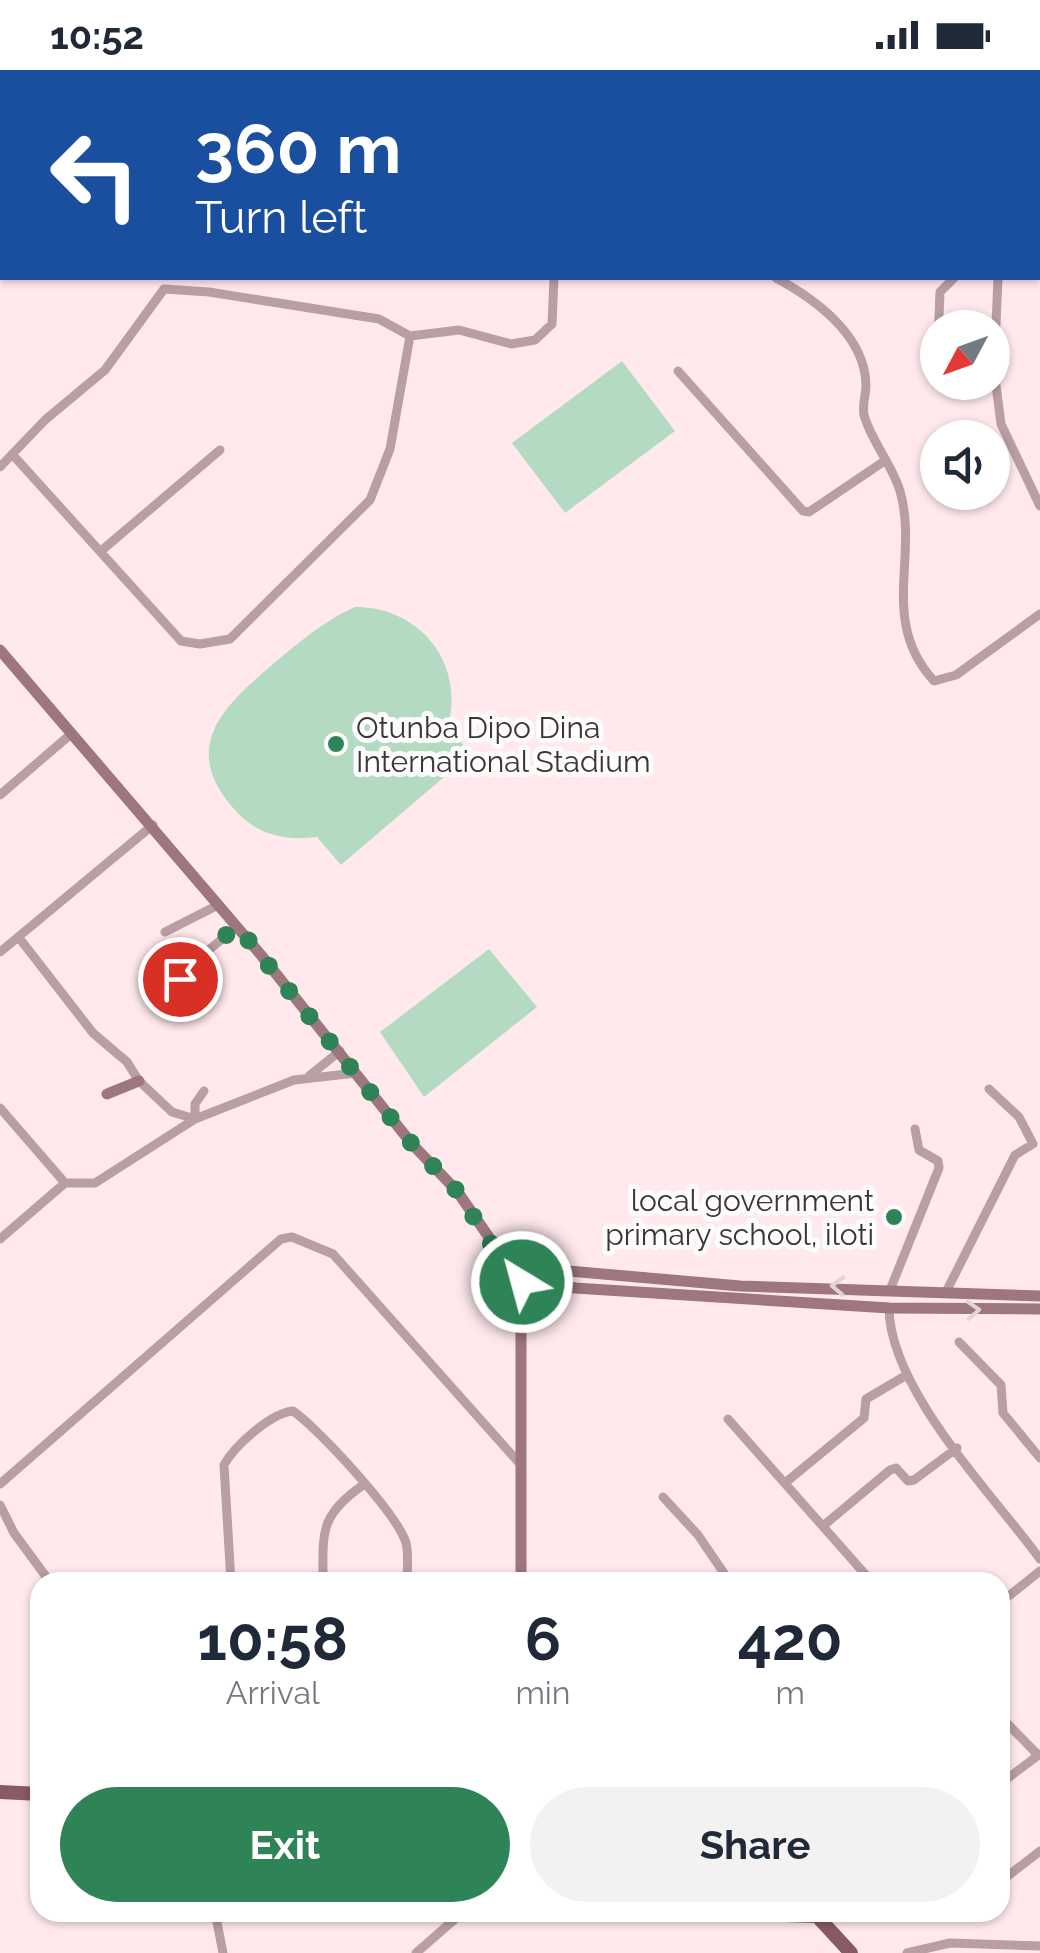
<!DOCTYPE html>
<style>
body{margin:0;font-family:Raleway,sans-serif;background:#f2f2f3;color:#1f2937;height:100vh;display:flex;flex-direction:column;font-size:38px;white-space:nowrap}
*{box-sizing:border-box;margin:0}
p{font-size:32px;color:#747a83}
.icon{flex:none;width:55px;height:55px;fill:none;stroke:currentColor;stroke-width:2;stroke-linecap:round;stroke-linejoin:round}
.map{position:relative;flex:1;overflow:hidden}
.side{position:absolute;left:30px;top:1502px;width:980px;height:350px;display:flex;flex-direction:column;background:#fff;border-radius:30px;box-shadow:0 2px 8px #0004}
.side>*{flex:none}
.top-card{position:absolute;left:0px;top:0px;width:1040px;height:210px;box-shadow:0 2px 8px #0004;background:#1a4fa0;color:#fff;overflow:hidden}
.needle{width:65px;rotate:229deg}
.tools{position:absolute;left:920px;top:240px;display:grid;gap:20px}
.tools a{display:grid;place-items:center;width:90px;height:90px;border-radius:50%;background:#fff;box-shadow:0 2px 8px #0004;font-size:50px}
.pin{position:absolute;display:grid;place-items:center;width:85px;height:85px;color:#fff;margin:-42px;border:5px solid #fff;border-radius:50%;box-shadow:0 2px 10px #0007}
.me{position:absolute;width:110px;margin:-55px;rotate:323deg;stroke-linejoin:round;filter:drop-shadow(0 0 8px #0008)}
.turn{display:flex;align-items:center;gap:35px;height:210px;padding:0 30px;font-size:45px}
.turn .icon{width:130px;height:130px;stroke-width:2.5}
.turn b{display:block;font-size:70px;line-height:85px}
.eta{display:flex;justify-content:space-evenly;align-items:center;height:170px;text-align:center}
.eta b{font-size:60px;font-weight:700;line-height:70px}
.button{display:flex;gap:20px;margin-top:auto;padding:20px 30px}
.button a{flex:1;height:115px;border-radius:60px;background:#2f8457;color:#fff;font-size:40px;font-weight:700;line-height:115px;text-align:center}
.button a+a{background:#f2f2f3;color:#1f2937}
.status{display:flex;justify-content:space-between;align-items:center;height:70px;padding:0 50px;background:#fff;direction:ltr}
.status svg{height:28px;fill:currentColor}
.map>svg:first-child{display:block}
</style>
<div class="status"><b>10:52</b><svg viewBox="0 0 49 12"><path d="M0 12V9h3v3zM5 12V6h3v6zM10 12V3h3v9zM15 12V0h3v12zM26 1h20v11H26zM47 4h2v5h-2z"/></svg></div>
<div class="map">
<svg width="1040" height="1883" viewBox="0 0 1040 1883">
<rect width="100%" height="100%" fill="#ffe9ed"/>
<path fill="#b5dac2" d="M 622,291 L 675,361 L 565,443 L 512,373 Z
M 355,537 C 420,537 465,593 448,656 L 471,684 L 341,795 L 317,767 C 285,771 256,765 234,739 C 179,677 224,636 273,594 C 300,572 323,551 355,537 Z
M 489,879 L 537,937 L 424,1027 L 380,962 Z"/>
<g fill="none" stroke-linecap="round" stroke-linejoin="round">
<path stroke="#b99ea3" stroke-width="9" d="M 1038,179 L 1040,180
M 0,203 L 2,198
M 776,208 C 815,229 865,265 866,315 C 866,325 862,334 864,345 C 871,371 892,394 900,421 C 919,487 879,551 934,611 L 956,605 L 1040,544
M 998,208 L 994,300 L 1001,354 L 1040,436
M 938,272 L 940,222 L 954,208
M 678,301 L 803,441 L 809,442 L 886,390
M 12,384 L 181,571 L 200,574 L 230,569 L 370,430 L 390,379 L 410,266 L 459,260 L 511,274 L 535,270 L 552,254 L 554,208
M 0,397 L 45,350 L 105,300 L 164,219 L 209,222 L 379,249 L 410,266
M 101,481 L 220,380
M 0,725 L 71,664
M 165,862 L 218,835
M 20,869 L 93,963 L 127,992 L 139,1011 L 172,1042 L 195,1049 L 195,1034 L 204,1021
M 0,882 L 153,755
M 180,909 L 184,900 L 237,857
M 309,1006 L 340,981
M 0,1038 L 65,1113
M 0,1169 L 65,1113 L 95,1113 L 195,1049 L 294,1010 L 356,1003
M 890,1220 L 939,1098 L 938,1091 L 919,1080 L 915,1059
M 946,1222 L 1015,1085 L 1033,1074 L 1019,1047 L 989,1019
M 889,1238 C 890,1320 991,1422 1040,1489
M 959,1272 L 1001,1315 L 1003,1343 L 1040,1388
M 728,1349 L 872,1512
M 785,1413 L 864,1348 L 866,1329 L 905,1306
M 0,1414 L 281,1169 L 292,1167 L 333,1184 L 521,1395
M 663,1427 L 698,1465 L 730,1512
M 0,1435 L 14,1463 L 50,1512
M 823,1456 L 890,1400 L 896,1398 L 908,1411 L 914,1410 L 957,1378
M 231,1512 L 224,1395 C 234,1376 271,1343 293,1341 C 318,1358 398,1445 406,1473 C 409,1484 407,1500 407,1512
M 323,1512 C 323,1462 319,1446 363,1415
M 1000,1533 L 1040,1501
M 1000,1646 L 1038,1685
M 1000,1714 L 1040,1684
M 1000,1812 L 1040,1781
M 215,1842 L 223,1883
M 416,1883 L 463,1842
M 907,1883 L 950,1873 L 1040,1876"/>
<path stroke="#9d767e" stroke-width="11" d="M 0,580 L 261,885 L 412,1074 L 457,1121 L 513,1202
M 107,1024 L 139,1011
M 523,1197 L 740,1216 L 1040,1226
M 528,1208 L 575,1218 L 889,1238 L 1040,1239
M 515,1210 L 520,1247
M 521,1512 L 521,1251 L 528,1204"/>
<path stroke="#885a64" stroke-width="14" d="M 0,1722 L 40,1724
M 686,1842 L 817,1846 L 851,1883"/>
</g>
<defs><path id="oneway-chevron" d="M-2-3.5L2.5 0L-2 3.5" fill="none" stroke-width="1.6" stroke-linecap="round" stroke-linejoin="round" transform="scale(2.5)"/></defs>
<g stroke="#e0d4d6">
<use href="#oneway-chevron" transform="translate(838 1216) rotate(-178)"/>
<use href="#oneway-chevron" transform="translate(973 1240) rotate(-3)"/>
</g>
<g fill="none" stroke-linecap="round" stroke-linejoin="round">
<path stroke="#2f8457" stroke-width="18" stroke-dasharray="0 32.4" d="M 180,909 L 184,900 L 237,856 L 412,1074 L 457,1121 L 513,1208 L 522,1212"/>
</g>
<g fill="#2f8457" stroke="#fcfcfc" stroke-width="4">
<circle cx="336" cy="674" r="10"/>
<circle cx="894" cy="1147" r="10"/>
</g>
<g text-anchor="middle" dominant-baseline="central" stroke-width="10" stroke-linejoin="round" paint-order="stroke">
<g font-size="30" fill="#3e3436" stroke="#fcfcfc" text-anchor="start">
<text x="356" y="657">Otunba Dipo Dina<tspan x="356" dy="34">International Stadium</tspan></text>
<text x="874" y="1130" text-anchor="end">local government<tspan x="874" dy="34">primary school, iloti</tspan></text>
</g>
</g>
</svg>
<div class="tools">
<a><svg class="needle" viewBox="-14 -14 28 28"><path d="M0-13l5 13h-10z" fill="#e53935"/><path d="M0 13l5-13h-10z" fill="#747a83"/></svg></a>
<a><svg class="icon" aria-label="sound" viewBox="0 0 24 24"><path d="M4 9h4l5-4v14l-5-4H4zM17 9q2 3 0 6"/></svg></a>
</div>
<div class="pin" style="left:180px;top:909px;background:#d93025"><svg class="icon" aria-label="arrive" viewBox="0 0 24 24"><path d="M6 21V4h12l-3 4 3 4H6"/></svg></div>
<svg class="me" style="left:522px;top:1212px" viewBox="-20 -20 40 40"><circle r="17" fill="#2f8457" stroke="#fff" stroke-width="3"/><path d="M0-11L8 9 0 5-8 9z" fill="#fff"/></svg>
<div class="top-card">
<div class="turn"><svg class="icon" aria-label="left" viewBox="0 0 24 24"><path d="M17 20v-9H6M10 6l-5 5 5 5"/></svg><div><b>360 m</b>Turn left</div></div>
</div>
<section class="side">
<div class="eta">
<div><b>10:58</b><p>Arrival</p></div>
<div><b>6</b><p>min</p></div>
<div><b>420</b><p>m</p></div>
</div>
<div class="button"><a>Exit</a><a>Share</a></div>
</section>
</div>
